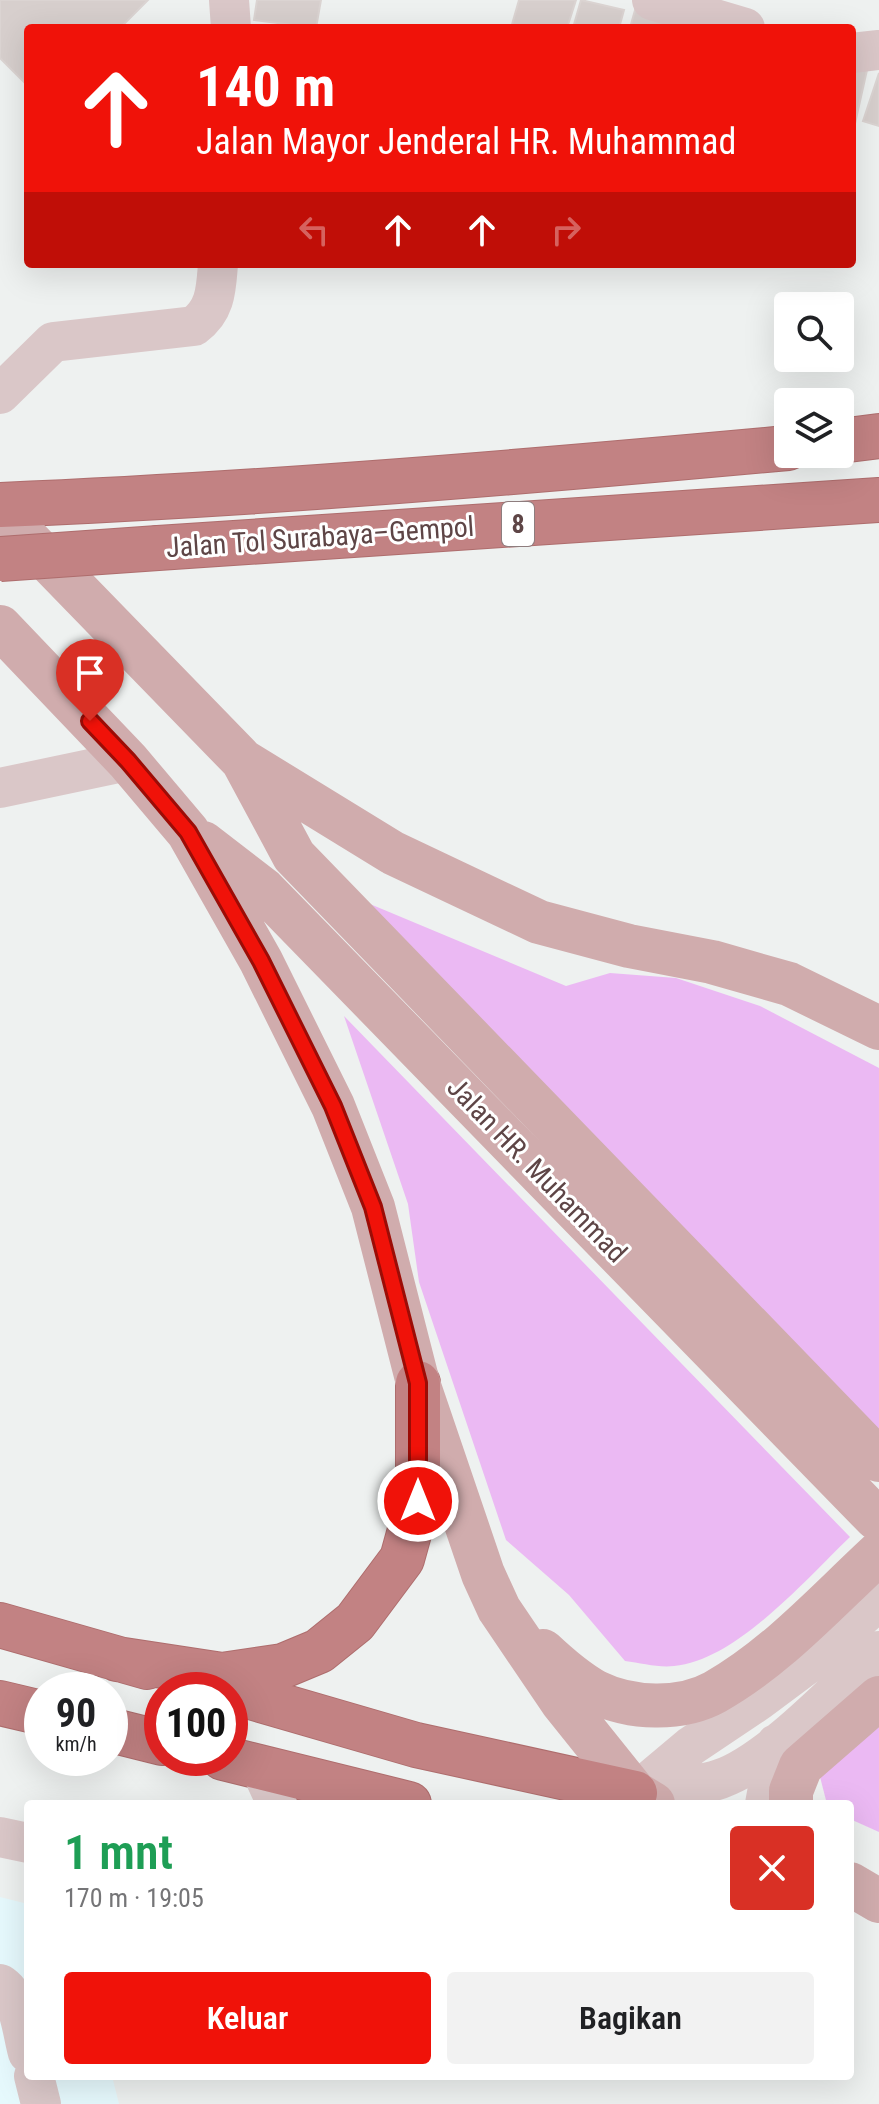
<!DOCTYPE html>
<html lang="id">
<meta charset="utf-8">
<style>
body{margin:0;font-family:"Roboto Condensed",sans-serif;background:#f2f2f2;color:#202124;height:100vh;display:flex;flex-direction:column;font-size:30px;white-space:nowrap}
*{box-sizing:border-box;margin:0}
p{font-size:26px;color:#757577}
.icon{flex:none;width:44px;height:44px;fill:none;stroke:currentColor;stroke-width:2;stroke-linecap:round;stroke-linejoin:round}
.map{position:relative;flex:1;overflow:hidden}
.panel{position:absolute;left:24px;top:1800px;width:830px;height:280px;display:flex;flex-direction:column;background:#fff;border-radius:8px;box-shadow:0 8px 32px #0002}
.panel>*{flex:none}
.guide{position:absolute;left:24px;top:24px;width:832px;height:244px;border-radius:8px;box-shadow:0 8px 32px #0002;background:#f01209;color:#fff;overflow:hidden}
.buttons{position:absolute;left:774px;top:292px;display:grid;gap:16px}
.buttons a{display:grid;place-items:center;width:80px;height:80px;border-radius:8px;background:#fff;box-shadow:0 8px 32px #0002;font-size:40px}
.speed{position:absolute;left:24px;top:1672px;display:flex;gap:16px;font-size:40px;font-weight:700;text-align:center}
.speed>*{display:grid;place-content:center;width:104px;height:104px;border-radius:50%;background:#fff;box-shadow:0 8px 32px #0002;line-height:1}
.speed small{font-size:20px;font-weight:400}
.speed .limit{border:12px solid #d22;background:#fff;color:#111}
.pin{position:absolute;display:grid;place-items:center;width:68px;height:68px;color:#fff;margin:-82px -34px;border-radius:50% 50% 50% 0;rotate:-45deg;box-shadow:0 0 8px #0007}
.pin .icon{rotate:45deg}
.me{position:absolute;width:88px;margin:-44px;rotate:0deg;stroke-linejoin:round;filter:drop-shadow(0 0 6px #0008)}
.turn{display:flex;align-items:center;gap:28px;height:168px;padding:0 40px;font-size:36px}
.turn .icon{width:104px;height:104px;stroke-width:2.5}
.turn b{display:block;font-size:56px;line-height:68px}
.lanes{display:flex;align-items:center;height:76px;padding:0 40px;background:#0003;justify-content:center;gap:40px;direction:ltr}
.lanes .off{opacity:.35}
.round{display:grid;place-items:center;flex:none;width:84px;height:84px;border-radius:8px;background:#f2f2f2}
.overview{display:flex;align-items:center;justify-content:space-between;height:136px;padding:0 40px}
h1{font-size:48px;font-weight:600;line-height:60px;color:#1e9e55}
.cta{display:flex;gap:16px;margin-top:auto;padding:16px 40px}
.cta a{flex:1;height:92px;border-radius:8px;background:#f01209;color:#fff;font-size:32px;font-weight:600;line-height:92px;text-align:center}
.cta a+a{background:#f2f2f2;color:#202124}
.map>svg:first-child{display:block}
</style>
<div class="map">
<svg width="879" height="2104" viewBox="0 0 879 2104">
<rect width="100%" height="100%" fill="#eef1f0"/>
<path fill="#e6f9fd" d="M 0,1897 L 28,1904 L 28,2076 L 112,2076 L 119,2104 L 0,2104 Z"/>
<path fill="#ebb9f3" d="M 370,904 L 566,986 L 610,973 L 676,978 L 760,1006 L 879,1068 L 879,1430 Z
M 344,1016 L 850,1537 C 807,1578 736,1661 674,1666 C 659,1668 641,1663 625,1661 L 569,1595 L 506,1540 L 419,1282 L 408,1204 Z
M 879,1706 L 879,1832 L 850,1819 L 850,1804 L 827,1804 L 819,1773 Z"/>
<path fill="#d7cfcd" stroke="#dbd4d2" stroke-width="2" d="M 0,0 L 148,0 L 120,28 L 28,28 L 28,86 L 0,58 Z
M 257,0 L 321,0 L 316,28 L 254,20 Z
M 519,0 L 576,0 L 567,28 L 511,28 Z
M 581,0 L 624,10 L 619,28 L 573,28 Z
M 637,3 L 667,11 L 662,28 L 630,28 Z
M 852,67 L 867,70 L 852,137 Z
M 879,73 L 879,126 L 863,121 Z"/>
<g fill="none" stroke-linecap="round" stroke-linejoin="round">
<defs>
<path id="highway" d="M 840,441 L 879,436
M 0,505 C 263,494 526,472 788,448
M 158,548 L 879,500
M 0,1625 L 147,1667
M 117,1659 L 222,1675 L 283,1666 L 319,1651 L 355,1622 L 402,1559 L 418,1501 L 418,1383
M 230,1691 L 416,1745 L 635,1793
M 0,1703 L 42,1713
M 110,1730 L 162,1743
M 223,1758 L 409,1804"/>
</defs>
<use href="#highway" stroke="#ae6d6d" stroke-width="46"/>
<path stroke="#dac7c8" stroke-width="40" d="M 229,0 L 231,28
M 652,0 L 745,28
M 852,53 L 879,50
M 0,394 L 53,342 L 194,326 C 216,310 216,289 218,264
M 0,788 L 128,761
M 260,1767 L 277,1804
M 635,1793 C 662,1789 694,1788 720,1779 C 770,1762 838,1688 879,1651
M 611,1804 L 635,1793 L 691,1746 L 758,1701 L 805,1666 L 879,1601
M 765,1804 L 776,1744
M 0,1837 L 28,1843
M 0,1984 C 20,1996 22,2032 28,2053
M 34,2076 L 41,2104"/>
<path stroke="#d0acad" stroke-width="44" d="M 0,511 L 243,761 L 393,853 L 539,922 L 629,946 L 712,962 L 789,984 L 879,1028
M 0,627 L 128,761 L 188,832 L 261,961 L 333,1106 L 373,1207 L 418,1383 L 483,1574 L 499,1609 L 562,1702 L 635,1793 L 653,1804
M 244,763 L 294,856 L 879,1460
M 203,843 L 264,890 L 876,1518
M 543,1651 C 559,1666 576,1681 596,1692 C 630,1709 681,1711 715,1692 C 777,1657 827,1601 879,1553
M 791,1804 L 791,1791 L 801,1766 L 879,1698
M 850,1884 L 879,1901"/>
<use href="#highway" stroke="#c28283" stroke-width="44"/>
<defs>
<path id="highway-bridge" d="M 0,559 L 158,548"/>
</defs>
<use href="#highway-bridge" stroke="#ae6d6d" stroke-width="46" stroke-linecap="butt"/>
<use href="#highway-bridge" stroke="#c28283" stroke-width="44"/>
</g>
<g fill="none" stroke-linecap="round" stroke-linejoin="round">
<defs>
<path id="route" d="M 90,721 L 128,761 L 188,832 L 261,961 L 333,1106 L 373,1207 L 418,1383 L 418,1501"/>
</defs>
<use href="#route" stroke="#9c0c06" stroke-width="20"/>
<use href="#route" stroke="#f01209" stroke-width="14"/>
</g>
<g text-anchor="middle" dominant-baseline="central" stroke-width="6" stroke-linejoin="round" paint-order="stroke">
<rect fill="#fff" stroke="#8e7d7e" stroke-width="2" x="502" y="502" width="32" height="44" rx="6"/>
<g font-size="26" font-weight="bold" fill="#5e4546">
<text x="518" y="524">8</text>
</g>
<g font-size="28" fill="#5e4546" stroke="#fff">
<text transform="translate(320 537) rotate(-4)">Jalan Tol Surabaya–Gempol</text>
<text transform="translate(537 1170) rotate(46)">Jalan HR. Muhammad</text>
</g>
</g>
</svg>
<div class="buttons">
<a><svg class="icon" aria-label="search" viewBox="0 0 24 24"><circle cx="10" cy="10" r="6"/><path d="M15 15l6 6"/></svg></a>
<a><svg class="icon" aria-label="layers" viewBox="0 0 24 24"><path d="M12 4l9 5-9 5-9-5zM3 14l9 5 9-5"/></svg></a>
</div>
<div class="speed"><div>90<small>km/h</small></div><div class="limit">100</div></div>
<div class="pin" style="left:90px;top:721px;background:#d93025"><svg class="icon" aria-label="arrive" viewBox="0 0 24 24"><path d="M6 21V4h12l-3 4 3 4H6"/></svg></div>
<svg class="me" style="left:418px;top:1501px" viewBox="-20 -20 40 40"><circle r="17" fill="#f01209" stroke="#fff" stroke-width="3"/><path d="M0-11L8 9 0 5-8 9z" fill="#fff"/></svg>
<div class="guide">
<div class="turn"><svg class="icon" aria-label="ahead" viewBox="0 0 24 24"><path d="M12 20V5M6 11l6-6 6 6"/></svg><div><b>140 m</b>Jalan Mayor Jenderal HR. Muhammad</div></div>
<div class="lanes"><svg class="icon off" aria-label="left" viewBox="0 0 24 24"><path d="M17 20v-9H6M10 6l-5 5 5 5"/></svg><svg class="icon" aria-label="ahead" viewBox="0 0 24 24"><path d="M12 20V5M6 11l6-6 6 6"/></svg><svg class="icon" aria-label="ahead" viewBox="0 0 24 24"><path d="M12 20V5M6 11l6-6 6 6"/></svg><svg class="icon off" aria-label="right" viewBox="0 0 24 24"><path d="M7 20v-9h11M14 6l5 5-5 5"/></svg></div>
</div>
<section class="panel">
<div class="overview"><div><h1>1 mnt</h1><p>170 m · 19:05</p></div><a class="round" style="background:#d93025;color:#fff"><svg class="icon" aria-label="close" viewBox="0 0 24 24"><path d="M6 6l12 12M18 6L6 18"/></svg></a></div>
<div class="cta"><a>Keluar</a><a>Bagikan</a></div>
</section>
</div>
